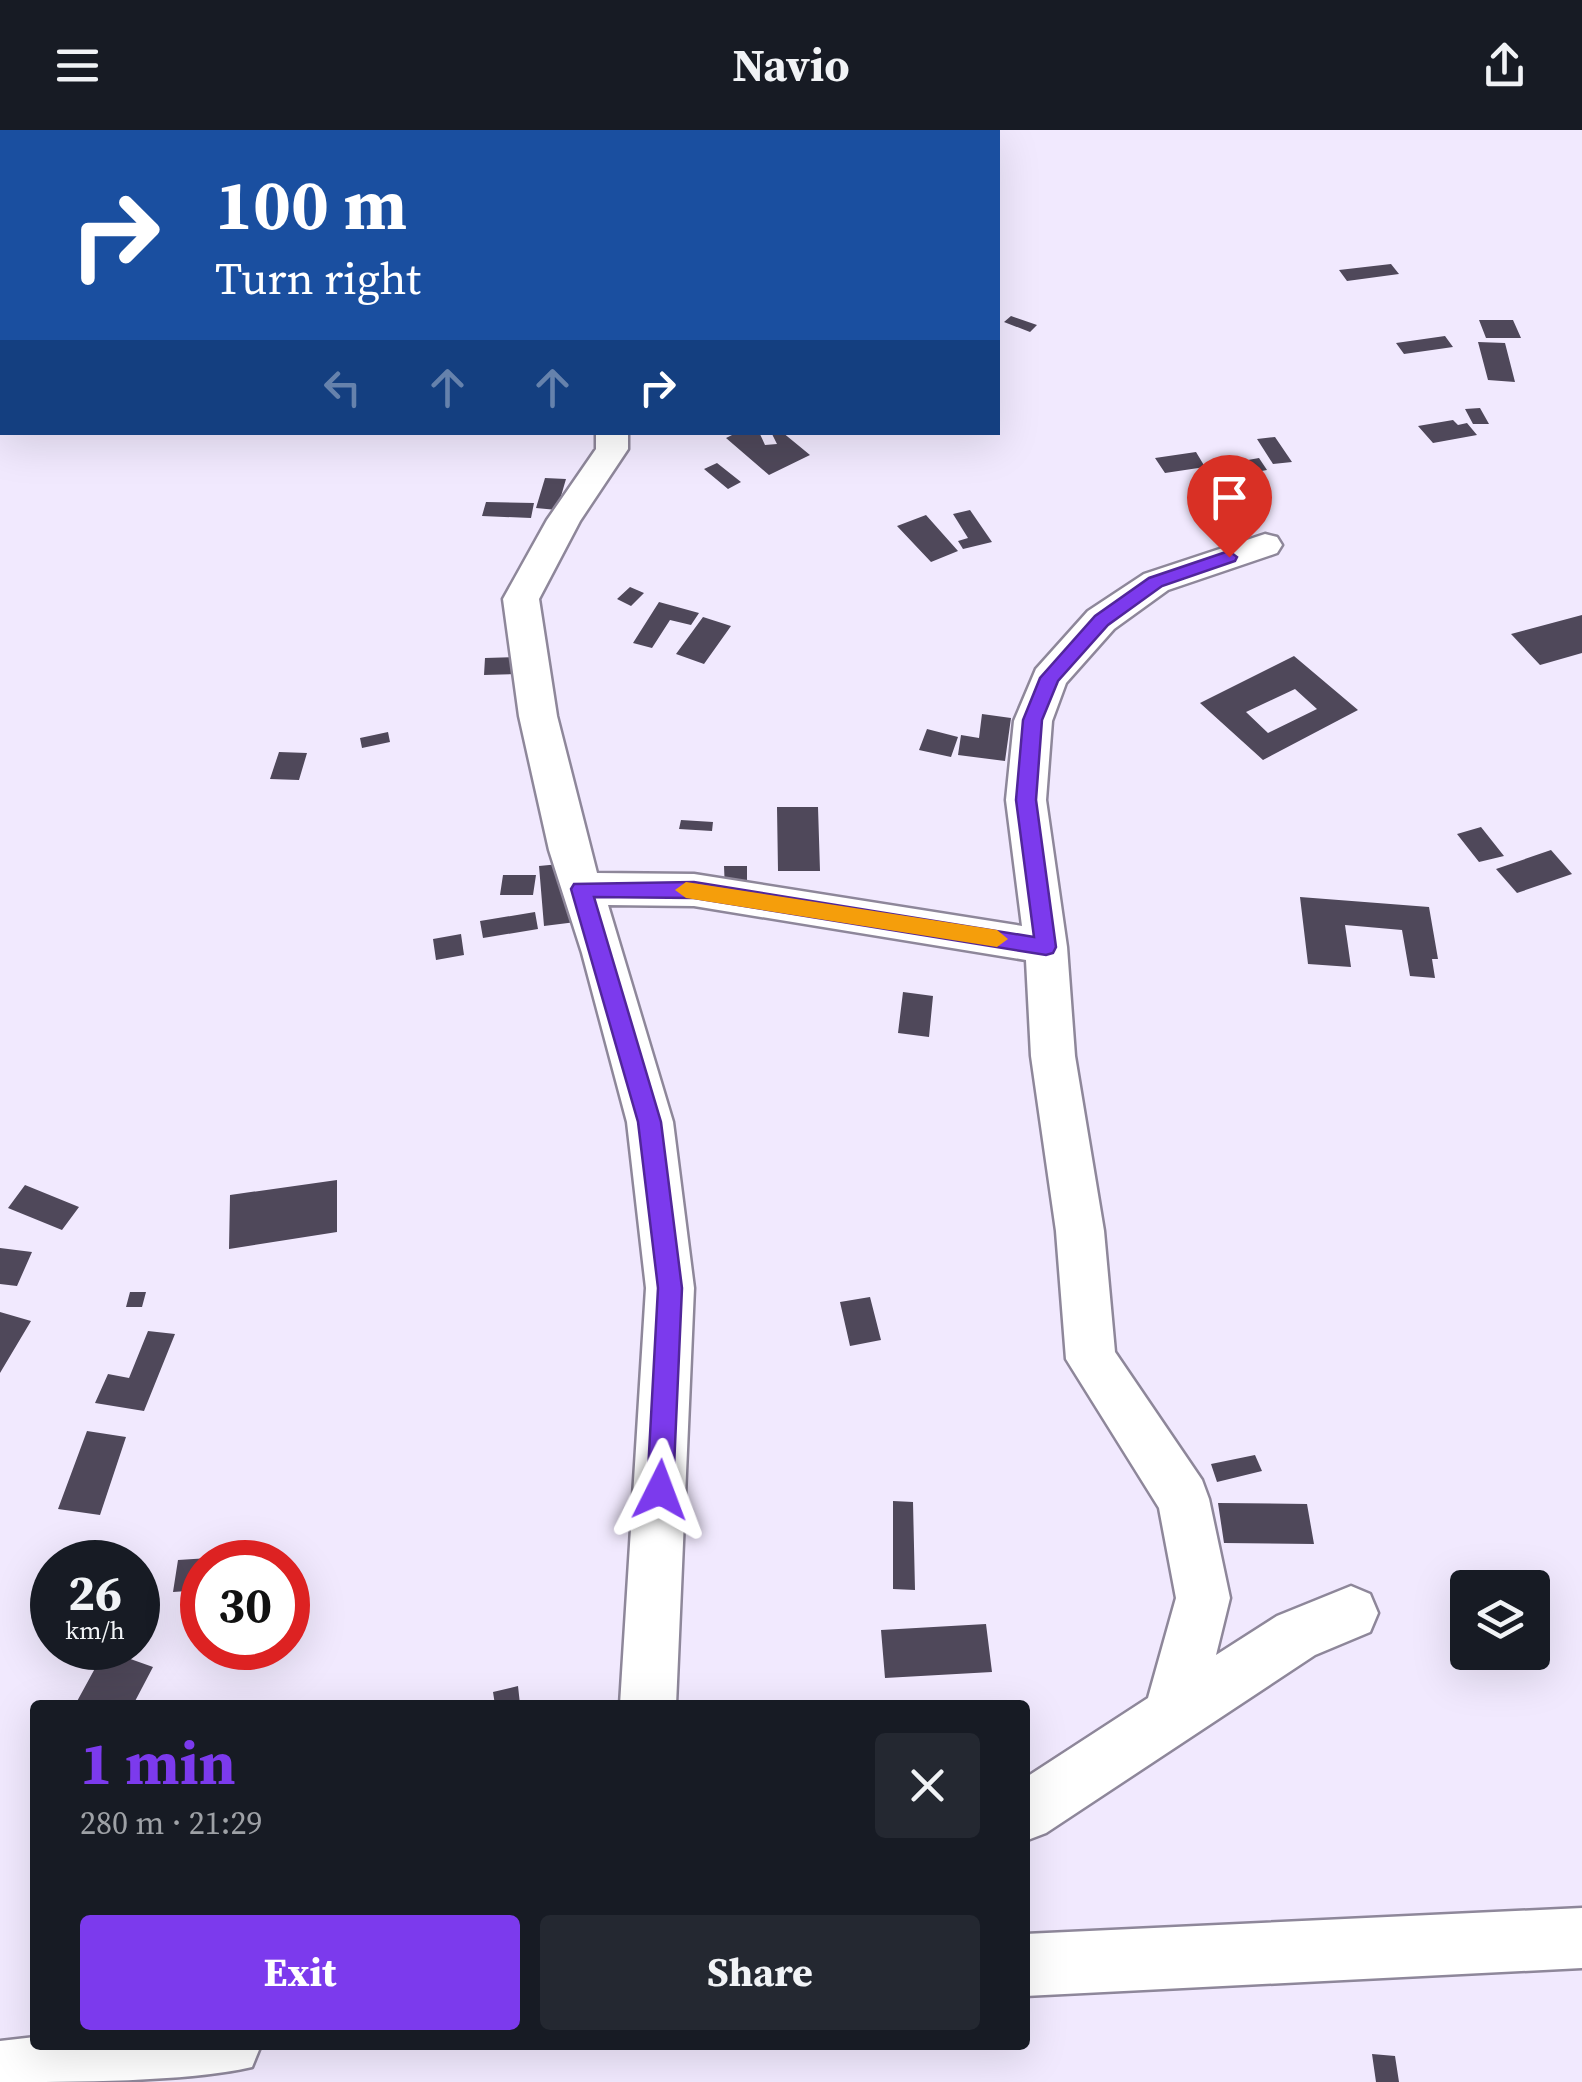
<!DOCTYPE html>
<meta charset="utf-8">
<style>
body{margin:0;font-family:"Source Serif 4",serif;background:#242831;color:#f1f3f6;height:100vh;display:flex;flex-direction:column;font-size:38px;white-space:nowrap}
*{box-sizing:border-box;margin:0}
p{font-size:32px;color:#9ea1a6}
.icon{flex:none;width:55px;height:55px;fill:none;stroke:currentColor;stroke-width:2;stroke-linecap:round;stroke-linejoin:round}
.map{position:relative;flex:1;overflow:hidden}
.side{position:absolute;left:30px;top:1570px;width:1000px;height:350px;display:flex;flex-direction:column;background:#171b24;border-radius:10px;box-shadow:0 10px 40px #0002}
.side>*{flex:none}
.guide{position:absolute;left:0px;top:0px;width:1000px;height:305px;box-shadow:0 10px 40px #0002;background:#1a4fa0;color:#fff;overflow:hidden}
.tools{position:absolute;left:1450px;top:1440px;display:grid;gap:20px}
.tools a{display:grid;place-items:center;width:100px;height:100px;border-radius:10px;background:#171b24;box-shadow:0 10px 40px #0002;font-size:50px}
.speed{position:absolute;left:30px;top:1410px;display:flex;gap:20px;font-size:50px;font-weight:700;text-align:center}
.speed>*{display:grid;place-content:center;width:130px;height:130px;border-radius:50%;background:#171b24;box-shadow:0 10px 40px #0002;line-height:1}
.speed small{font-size:25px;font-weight:400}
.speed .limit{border:15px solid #d22;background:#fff;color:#111}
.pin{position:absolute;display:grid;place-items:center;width:85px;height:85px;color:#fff;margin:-102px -42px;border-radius:50% 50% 50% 0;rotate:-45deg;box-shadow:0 0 10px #0007}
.pin .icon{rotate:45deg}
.me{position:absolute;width:110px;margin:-55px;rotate:3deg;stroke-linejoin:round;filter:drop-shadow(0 0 8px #0008)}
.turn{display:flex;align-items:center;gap:35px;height:210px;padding:0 50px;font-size:45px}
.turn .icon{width:130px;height:130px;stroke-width:2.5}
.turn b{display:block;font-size:70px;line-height:85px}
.lanes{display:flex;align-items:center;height:95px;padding:0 50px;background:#0003;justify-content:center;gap:50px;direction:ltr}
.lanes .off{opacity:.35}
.round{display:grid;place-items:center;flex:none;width:105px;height:105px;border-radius:10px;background:#242831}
.headline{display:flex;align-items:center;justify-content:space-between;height:170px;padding:0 50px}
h1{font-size:60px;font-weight:700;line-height:75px;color:#7c3aed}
.primary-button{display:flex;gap:20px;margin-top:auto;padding:20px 50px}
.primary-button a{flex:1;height:115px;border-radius:10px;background:#7c3aed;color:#fff;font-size:40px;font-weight:700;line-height:115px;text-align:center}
.primary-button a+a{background:#242831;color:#f1f3f6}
header{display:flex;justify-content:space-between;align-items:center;height:130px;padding:0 50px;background:#171b24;font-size:45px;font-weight:700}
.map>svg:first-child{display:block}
</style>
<header><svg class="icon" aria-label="menu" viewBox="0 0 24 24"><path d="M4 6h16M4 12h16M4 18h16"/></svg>Navio<svg class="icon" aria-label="share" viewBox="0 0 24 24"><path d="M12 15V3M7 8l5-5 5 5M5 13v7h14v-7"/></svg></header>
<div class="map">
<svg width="1582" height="1952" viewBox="0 0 1582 1952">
<rect width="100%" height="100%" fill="#f1e9fe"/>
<path fill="#4f485a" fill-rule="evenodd" d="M 1391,134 L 1399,144 L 1347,151 L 1339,140 Z
M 1011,186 L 1037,195 L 1030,202 L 1004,192 Z
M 1479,190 L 1513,190 L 1521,208 L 1486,208 Z
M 1445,206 L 1453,217 L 1404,224 L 1396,213 Z
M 1478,212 L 1505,213 L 1515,252 L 1488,250 Z
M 1480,278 L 1489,294 L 1473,294 L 1465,279 Z
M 1453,290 L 1458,295 L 1467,293 L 1477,305 L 1433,313 L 1418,296 Z
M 738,302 L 759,302 L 765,315 L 777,314 L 771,302 L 782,302 L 810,325 L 769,345 L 726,308 Z
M 1275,307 L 1292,332 L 1273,334 L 1257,309 Z
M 1196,322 L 1205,337 L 1165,343 L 1155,328 Z
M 1259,328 L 1267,340 L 1213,350 L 1204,338 Z
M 717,333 L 741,352 L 728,359 L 704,339 Z
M 545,348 L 566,349 L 557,380 L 536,378 Z
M 486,372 L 534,373 L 531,388 L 482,386 Z
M 970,380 L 992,412 L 963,419 L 958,411 L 968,408 L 953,384 Z
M 926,385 L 958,421 L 931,432 L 897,396 Z
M 630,457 L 644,463 L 631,476 L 617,469 Z
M 659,472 L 699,483 L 691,495 L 670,490 L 652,518 L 633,513 Z
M 1582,485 L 1582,523 L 1540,535 L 1511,504 Z
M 703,487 L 731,496 L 704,534 L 676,524 Z
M 1294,526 L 1358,580 L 1263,630 L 1200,573 ZM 1295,559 L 1317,579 L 1268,603 L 1246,582 Z
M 520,527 L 520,544 L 484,545 L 485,528 Z
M 982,584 L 1011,588 L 1005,631 L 958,625 L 961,605 L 979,608 Z
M 927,599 L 958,607 L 951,627 L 919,620 Z
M 388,602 L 390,612 L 362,618 L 360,608 Z
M 279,622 L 307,623 L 299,650 L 270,649 Z
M 777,677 L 818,677 L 820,741 L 778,741 Z
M 681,690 L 713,692 L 712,701 L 679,699 Z
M 1481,697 L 1504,726 L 1479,732 L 1457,704 Z
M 1551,720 L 1572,744 L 1517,763 L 1496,739 Z
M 570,733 L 576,792 L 544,796 L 539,736 Z
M 724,736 L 747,736 L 747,761 L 725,761 Z
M 503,745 L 536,745 L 533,765 L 500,765 Z
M 1300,767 L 1429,777 L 1438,829 L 1432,829 L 1435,848 L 1410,846 L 1402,800 L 1345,795 L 1351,837 L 1308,834 Z
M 535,782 L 538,799 L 483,808 L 480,791 Z
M 461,804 L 464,825 L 436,830 L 433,809 Z
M 903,862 L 933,866 L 929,907 L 898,903 Z
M 337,1050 L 337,1102 L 229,1119 L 230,1065 Z
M 25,1055 L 79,1077 L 62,1100 L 8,1078 Z
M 0,1118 L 32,1122 L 17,1156 L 0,1154 Z
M 130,1162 L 146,1162 L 142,1177 L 126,1177 Z
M 870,1167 L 881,1210 L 850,1216 L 840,1172 Z
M 0,1182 L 31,1191 L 0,1243 Z
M 148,1201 L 175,1204 L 144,1281 L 95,1273 L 108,1244 L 129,1248 Z
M 87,1301 L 126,1307 L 100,1385 L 58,1379 Z
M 1255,1325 L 1262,1341 L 1217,1352 L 1211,1334 Z
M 893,1371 L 913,1372 L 915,1460 L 893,1459 Z
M 1218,1373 L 1307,1374 L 1314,1414 L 1224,1413 Z
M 209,1428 L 208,1432 L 202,1432 L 202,1460 L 173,1462 L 178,1430 Z
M 986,1494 L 992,1542 L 885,1548 L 881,1500 Z
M 105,1520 L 153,1537 L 133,1575 L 75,1575 Z
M 518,1556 L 520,1574 L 495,1575 L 493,1562 Z
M 1372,1924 L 1395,1926 L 1399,1952 L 1376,1952 Z"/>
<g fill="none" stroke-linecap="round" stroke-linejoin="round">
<defs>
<path id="street" d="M 596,302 L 628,302 L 628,319 L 580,391 L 539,469 L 557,586 L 597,743 L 694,744 L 1022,796 L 1006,670 L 1014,591 L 1036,539 L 1088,481 L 1144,444 L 1265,404 L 1277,407 L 1282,415 L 1277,423 L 1168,460 L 1114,499 L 1066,553 L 1052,591 L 1046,670 L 1067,817 L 1075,926 L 1104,1101 L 1115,1222 L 1202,1350 L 1209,1369 L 1230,1468 L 1216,1525 L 1277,1486 L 1351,1456 L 1370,1464 L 1378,1483 L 1370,1502 L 1315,1525 L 1046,1703 L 1025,1711 L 1025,1648 L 1148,1568 L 1176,1468 L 1159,1378 L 1066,1229 L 1056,1101 L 1031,926 L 1026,830 L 694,776 L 608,775 L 673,992 L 694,1158 L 676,1575 L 620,1575 L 646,1158 L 627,992 L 582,823 L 549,720 L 519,586 L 503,469 L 547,390 L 596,319 Z
M 1582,1778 L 1582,1838 L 1025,1866 L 1025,1804 Z
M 35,1907 L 35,1915 L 261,1915 L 252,1937 C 186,1952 73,1952 0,1952 L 0,1911 Z"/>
</defs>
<use href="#street" stroke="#8e879a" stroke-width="5"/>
<use href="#street" fill="#fff" fill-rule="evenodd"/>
</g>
<path fill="#7c3aed" stroke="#51269a" stroke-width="2.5" d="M 1229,421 L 1237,427 L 1235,431 L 1162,456 L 1108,495 L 1058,551 L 1042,590 L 1036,670 L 1056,817 L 1053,823 L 1046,825 L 694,768 L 594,767 L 661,992 L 682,1158 L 673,1360 L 669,1370 L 660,1374 L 651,1370 L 647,1360 L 658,1158 L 638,992 L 571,759 L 574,754 L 694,752 L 1034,807 L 1016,670 L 1023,590 L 1040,548 L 1095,486 L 1149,448 Z"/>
<path fill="#f59e0b" d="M 686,752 L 997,800 L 1008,809 L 997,817 L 686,768 L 675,760 Z"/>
</svg>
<div class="tools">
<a><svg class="icon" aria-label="layers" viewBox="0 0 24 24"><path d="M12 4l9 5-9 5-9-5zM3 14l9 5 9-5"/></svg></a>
</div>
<div class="speed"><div>26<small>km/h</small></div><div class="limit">30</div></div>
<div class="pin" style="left:1229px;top:427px;background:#d93025"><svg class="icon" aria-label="arrive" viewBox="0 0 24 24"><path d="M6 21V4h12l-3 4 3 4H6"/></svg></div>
<svg class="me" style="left:660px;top:1360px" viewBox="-20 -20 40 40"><path d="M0-17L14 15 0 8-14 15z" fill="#7c3aed" stroke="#fff" stroke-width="4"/></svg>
<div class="guide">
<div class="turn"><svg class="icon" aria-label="right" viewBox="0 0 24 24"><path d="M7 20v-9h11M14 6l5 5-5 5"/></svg><div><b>100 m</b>Turn right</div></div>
<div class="lanes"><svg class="icon off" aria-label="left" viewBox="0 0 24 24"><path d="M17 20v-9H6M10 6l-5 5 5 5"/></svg><svg class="icon off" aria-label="ahead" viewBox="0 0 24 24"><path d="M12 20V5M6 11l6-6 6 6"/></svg><svg class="icon off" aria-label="ahead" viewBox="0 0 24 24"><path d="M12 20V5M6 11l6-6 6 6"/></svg><svg class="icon" aria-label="right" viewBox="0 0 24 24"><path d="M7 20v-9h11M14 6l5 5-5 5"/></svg></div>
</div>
<section class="side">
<div class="headline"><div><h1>1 min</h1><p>280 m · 21:29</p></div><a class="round"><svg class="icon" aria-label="close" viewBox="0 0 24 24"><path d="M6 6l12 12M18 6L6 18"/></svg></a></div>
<div class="primary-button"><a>Exit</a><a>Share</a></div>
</section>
</div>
